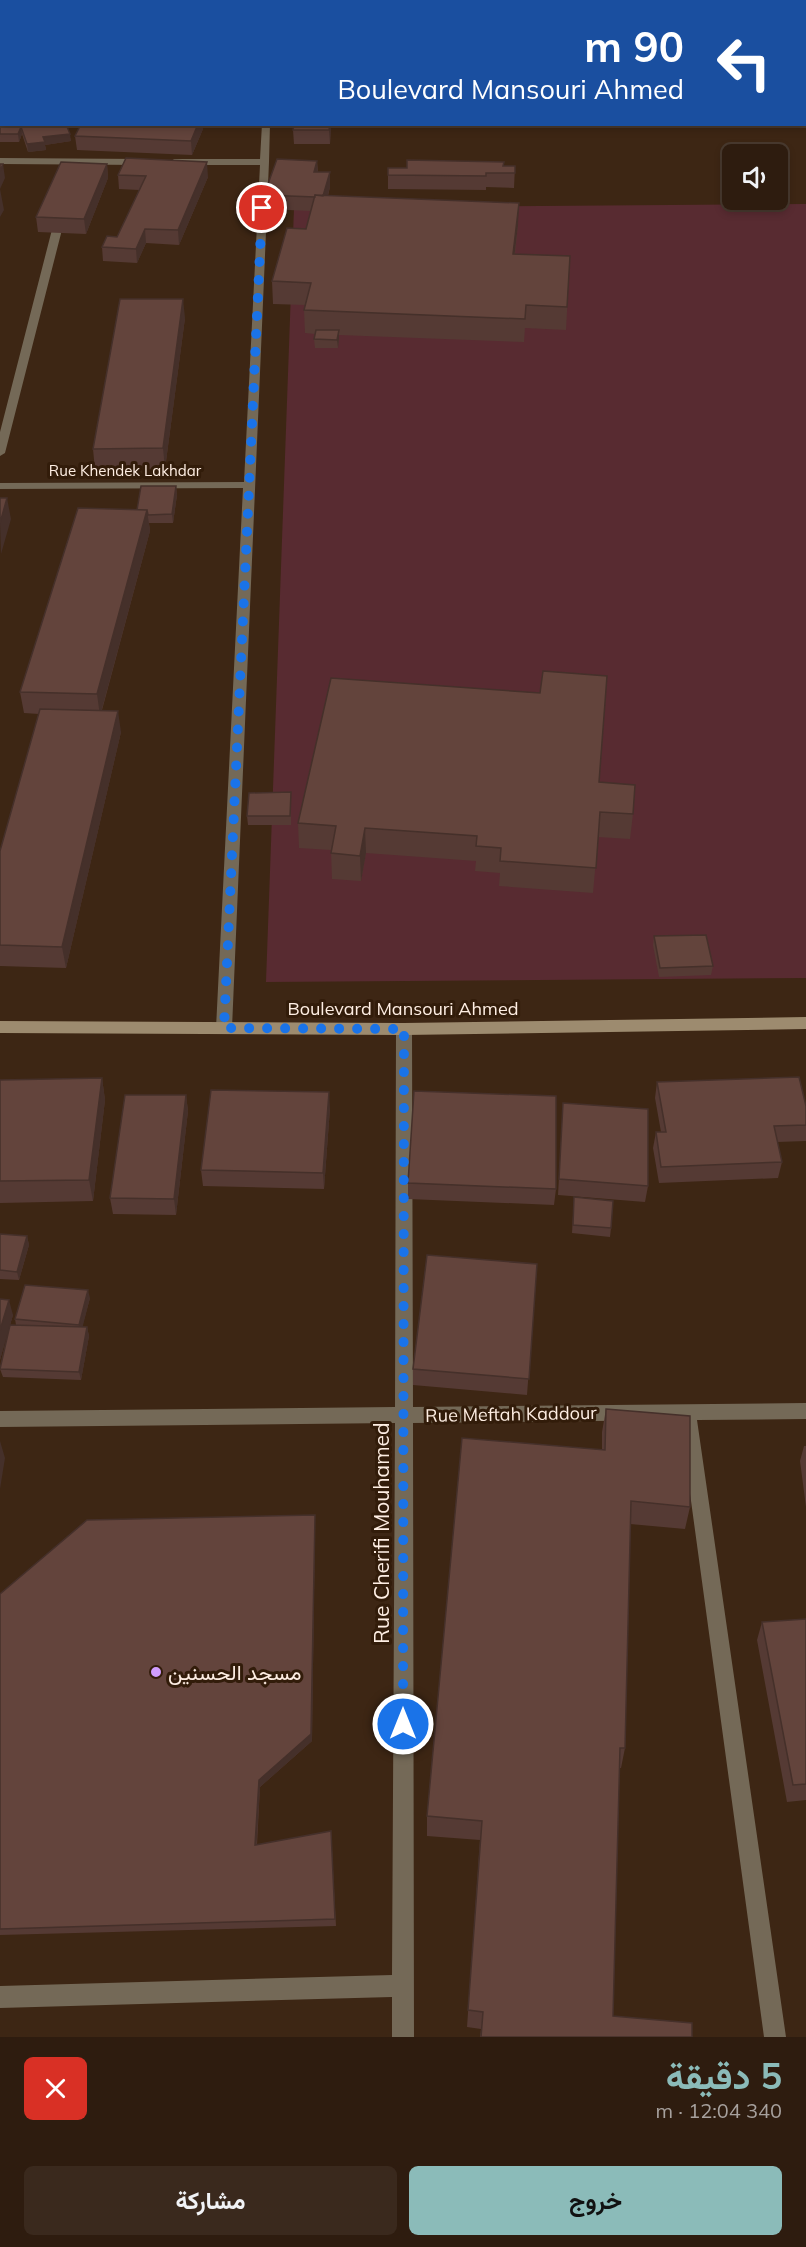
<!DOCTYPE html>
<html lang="ar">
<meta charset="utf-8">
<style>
body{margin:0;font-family:Mulish,Vazirmatn,sans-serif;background:#3a291d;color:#f1f3f6;direction:rtl;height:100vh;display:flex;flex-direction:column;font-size:22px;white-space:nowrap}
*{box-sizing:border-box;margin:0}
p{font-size:20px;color:#a7a19e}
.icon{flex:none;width:33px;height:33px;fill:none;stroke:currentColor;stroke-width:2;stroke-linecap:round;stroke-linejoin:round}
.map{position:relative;height:2037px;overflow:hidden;direction:ltr}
.drawer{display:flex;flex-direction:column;background:#2e1c0f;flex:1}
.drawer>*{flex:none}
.top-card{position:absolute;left:0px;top:0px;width:807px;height:126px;box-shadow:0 3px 9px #0003,0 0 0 2px #493a2f;direction:rtl;background:#1a4fa0;color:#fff;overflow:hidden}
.tools{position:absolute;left:722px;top:144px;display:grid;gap:12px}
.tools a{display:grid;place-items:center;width:66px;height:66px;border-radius:9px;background:#2e1c0f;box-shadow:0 3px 9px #0003,0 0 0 2px #493a2f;font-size:30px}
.pin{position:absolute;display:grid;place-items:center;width:51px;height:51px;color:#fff;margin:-26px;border:3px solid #fff;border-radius:50%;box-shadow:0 2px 6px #0007}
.me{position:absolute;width:66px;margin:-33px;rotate:0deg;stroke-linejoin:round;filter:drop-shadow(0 0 4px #0008)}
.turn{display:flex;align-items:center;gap:21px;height:126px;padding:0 24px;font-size:27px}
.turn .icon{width:78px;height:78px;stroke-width:2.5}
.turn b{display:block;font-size:42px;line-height:51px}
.round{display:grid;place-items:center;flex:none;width:63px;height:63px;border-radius:9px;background:#3a291d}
.head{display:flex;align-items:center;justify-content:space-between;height:102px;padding:0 24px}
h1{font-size:36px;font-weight:700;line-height:45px;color:#8bbbb9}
.cta{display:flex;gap:12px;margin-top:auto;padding:12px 24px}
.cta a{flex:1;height:69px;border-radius:9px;background:#8bbbb9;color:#111;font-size:24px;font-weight:700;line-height:69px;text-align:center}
.cta a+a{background:#3a291d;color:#f1f3f6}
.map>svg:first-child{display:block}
</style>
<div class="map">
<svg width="806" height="2037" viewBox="0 0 806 2037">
<rect width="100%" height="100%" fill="#3d2614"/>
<path fill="#582b31" d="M 806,204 L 806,978 L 266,982 L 294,208 Z"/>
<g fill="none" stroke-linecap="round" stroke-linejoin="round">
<path fill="#746957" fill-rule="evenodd" d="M 268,0 L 276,0 L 276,2 L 268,2 Z
M 262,124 L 270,124 L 269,162 L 232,1028 L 229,1032 L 219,1032 L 216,1028 L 243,488 L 0,489 L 0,483 L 244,482 L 260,165 L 174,165 L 170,162 L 174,159 L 260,159 Z
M 0,158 L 144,159 L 148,162 L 144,165 L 0,164 Z
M 61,211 L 66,214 L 5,453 L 0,456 L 0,432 L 56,214 Z
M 404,1023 L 409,1025 L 412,1029 L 413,1407 L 806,1403 L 806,1419 L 697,1420 L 786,2037 L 764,2037 L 680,1420 L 413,1423 L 414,2037 L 392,2037 L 392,1997 L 0,2008 L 0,1986 L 392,1975 L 395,1423 L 0,1427 L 0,1411 L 395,1407 L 396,1029 L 399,1025 Z"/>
<path fill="#9d8b6f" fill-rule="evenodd" d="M 806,1017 L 806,1029 L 404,1035 L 0,1033 L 0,1021 L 404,1023 Z"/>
</g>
<path fill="#553a34" d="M 115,0 L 223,0 L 222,2 L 116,1 Z
M 0,7 L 2,7 L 2,75 L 0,74 Z
M 2,76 L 2,114 L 0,114 L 0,80 Z
M 0,122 L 66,124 L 71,141 L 45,145 L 46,150 L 28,152 L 22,134 L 19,142 L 0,142 Z
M 81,124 L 203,124 L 203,129 L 192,155 L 77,150 L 75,136 Z
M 331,124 L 330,144 L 294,144 L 293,130 Z
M 317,161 L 318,172 L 330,172 L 330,187 L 328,196 L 518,225 L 515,254 L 570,256 L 566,330 L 525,328 L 524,342 L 339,335 L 338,348 L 315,348 L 314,339 L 315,334 L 305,333 L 304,310 L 305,305 L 273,304 L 272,281 L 306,229 L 311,211 L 265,209 L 264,195 Z
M 107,164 L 108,178 L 86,234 L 38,232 L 36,217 Z
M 503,166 L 515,166 L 514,188 L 486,187 L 486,190 L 388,189 L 388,175 L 407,168 Z
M 118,175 L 208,177 L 179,245 L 146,243 L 137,263 L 103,261 L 102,247 L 117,237 L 139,190 L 119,189 Z
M 185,318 L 165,469 L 95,470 L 93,449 Z
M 176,486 L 177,495 L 173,523 L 149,523 L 150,531 L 102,710 L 121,732 L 66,968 L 0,966 L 0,851 L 39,714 L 24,713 L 20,692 L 137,510 Z
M 599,782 L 633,814 L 630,839 L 598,837 L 593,893 L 499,886 L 500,873 L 475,871 L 476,861 L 366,853 L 361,881 L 332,879 L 331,850 L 299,848 L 298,823 Z
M 291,792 L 291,825 L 248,825 L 247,816 Z
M 654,936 L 713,966 L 711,975 L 659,977 L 653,945 Z
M 102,1078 L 105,1100 L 93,1201 L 0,1203 L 0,1080 Z
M 657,1082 L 806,1106 L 806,1141 L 777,1142 L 782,1162 L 778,1178 L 659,1183 L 653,1148 L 656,1132 L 661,1132 L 655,1098 Z
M 186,1095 L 188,1111 L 176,1215 L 113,1214 L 110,1198 Z
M 563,1103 L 648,1186 L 645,1202 L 558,1195 Z
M 330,1108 L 324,1189 L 203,1186 L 201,1170 Z
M 408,1183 L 556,1189 L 554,1205 L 408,1199 Z
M 574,1197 L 611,1228 L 610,1237 L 572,1233 Z
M 0,1234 L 27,1236 L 29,1245 L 19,1280 L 0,1279 Z
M 537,1264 L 527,1395 L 413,1385 L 413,1369 Z
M 90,1298 L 82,1327 L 87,1327 L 89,1336 L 81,1380 L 3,1377 L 0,1369 L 8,1330 L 0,1360 L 0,1299 L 13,1315 L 10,1325 L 16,1325 L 15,1319 Z
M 606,1409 L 690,1507 L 685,1529 L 630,1524 L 625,1748 L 621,1768 L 619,1768 L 613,2016 L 692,2037 L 480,2037 L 481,2029 L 467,2027 L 480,1840 L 427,1836 L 427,1816 L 602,1450 L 602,1432 Z
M 804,1446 L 806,1446 L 806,1507 L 800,1461 Z
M 315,1523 L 312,1741 L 260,1787 L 257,1845 L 331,1831 L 336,1926 L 0,1935 L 0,1594 Z
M 806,1619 L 806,1800 L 787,1802 L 757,1640 L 762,1622 Z"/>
<path fill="#45302a" d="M 198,124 L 203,124 L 203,129 L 192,155 L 191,141 Z
M 330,124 L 331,124 L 330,144 L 329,130 Z
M 21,127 L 22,134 L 19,142 L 18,134 Z
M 70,134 L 71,141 L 45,145 L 46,150 L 28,152 L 27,144 L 43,137 Z
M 317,161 L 318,175 L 314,172 Z
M 207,162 L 208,177 L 179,245 L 178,230 Z
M 3,164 L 5,178 L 0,189 L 4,210 L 0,217 L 0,171 Z
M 107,164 L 108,178 L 86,234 L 84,219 Z
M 330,172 L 330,187 L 323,212 L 323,197 Z
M 519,203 L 518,225 L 512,276 L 513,254 Z
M 145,229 L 146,243 L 137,263 L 136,249 Z
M 183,299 L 185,318 L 165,469 L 163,448 Z
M 339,330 L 339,339 L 338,348 L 337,340 Z
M 176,486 L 177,495 L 173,523 L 172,514 Z
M 7,498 L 11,519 L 1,554 L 0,523 Z
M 147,510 L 150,531 L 100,716 L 97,694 Z
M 118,711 L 121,732 L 66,968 L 62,947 Z
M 365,828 L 366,853 L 361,881 L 360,856 Z
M 102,1078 L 105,1100 L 93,1201 L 89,1180 Z
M 329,1092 L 330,1108 L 324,1189 L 323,1173 Z
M 186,1095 L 188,1111 L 176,1215 L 174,1199 Z
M 27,1236 L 29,1245 L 19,1280 L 17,1272 Z
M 88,1290 L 90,1298 L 81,1333 L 79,1325 Z
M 9,1300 L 13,1315 L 0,1360 L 0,1330 Z
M 87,1327 L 89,1336 L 81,1380 L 79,1372 Z
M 0,1441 L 5,1458 L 0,1489 Z
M 315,1515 L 312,1741 L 260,1787 L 256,1852 L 255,1845 L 259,1780 Z"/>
<path fill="#63443c" stroke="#45302a" stroke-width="1.5" d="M 0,7 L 2,7 L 2,28 L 0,28 Z
M 0,40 L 2,40 L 2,61 L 0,61 Z
M 2,76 L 2,100 L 0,100 L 0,80 Z
M 0,122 L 2,122 L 2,124 L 66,124 L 70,134 L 43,137 L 45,142 L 27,144 L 21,127 L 18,134 L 0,134 Z
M 81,124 L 198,124 L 191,141 L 75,136 Z
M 294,124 L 330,124 L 329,130 L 293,130 Z
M 126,158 L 207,162 L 178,230 L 145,229 L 136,249 L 102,247 L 107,236 L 117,237 L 146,176 L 118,175 Z
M 277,159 L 317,161 L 314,172 L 330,172 L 323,196 L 315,195 L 315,197 L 264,195 Z
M 407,160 L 504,162 L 503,166 L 515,166 L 515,173 L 486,173 L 486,176 L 388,175 L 388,168 L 407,168 Z
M 61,162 L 107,164 L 84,219 L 36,217 Z
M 0,164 L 3,164 L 0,171 Z
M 315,195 L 519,203 L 513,254 L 570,256 L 567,307 L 526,305 L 525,319 L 304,310 L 311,283 L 272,281 L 287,228 L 306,229 Z
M 120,299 L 183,299 L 163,448 L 93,449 Z
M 316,330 L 339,330 L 337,340 L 314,339 Z
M 141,486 L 176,486 L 172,514 L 148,515 L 147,510 L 137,510 Z
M 0,498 L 7,498 L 0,523 Z
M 78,508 L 147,510 L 97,694 L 20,692 Z
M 543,671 L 607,676 L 599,782 L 635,785 L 633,814 L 600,812 L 596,868 L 500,861 L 501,848 L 476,846 L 477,836 L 365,828 L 360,856 L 331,853 L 336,826 L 298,823 L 331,678 L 540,693 Z
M 40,709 L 118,711 L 62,947 L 0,945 L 0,851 Z
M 291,792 L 290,816 L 247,816 L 249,793 Z
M 706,935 L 713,966 L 660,968 L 654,936 Z
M 799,1077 L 806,1106 L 806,1125 L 774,1126 L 782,1162 L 661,1167 L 656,1132 L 666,1132 L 657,1082 Z
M 102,1078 L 89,1180 L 0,1181 L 0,1080 Z
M 211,1090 L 329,1092 L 323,1173 L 201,1170 Z
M 414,1091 L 556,1096 L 556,1189 L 408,1183 Z
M 125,1095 L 186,1095 L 174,1199 L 110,1198 Z
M 563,1103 L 648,1109 L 648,1186 L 559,1179 Z
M 574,1197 L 613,1201 L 611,1228 L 573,1225 Z
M 0,1234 L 27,1236 L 17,1272 L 0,1270 Z
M 427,1255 L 537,1264 L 529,1379 L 413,1369 Z
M 25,1285 L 88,1290 L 79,1325 L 15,1319 Z
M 0,1299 L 9,1300 L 0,1330 Z
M 10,1325 L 87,1327 L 79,1372 L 0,1369 Z
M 606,1409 L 690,1416 L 690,1507 L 631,1501 L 625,1748 L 620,1748 L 613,2016 L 692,2023 L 692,2037 L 481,2037 L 483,2012 L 468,2010 L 482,1821 L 427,1816 L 462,1438 L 605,1450 Z
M 315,1515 L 311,1734 L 259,1780 L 255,1845 L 331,1831 L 335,1919 L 0,1929 L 0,1594 L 87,1520 Z
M 806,1619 L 806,1784 L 793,1785 L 762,1622 Z"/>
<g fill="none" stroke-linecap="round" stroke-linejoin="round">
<path stroke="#1a73e8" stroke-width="10" stroke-dasharray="0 18" d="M 262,208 L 224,1028 L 404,1029 L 403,1724"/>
</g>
<circle fill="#d09dfe" stroke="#321c0a" stroke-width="2" cx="156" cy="1672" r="6"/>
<g text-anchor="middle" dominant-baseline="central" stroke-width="6" stroke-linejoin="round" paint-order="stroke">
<g font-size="15" fill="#feeee3" stroke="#321c0a">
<text x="125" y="470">Rue Khendek Lakhdar</text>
</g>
<g font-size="18" fill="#feeee3" stroke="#321c0a">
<text x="403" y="1008">Boulevard Mansouri Ahmed</text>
<text transform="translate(511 1414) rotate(-1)">Rue Meftah Kaddour</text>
</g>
<g font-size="21" fill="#feeee3" stroke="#321c0a">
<text transform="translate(381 1533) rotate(-90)">Rue Cherifi Mouhamed</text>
</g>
<g font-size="21" fill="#feeee3" stroke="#321c0a" text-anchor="start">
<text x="168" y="1672">مسجد الحسنين</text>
</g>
</g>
</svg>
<div class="tools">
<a><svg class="icon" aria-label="sound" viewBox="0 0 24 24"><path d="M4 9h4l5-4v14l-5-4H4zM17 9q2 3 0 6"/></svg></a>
</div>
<div class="pin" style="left:262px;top:208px;background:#d93025"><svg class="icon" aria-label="arrive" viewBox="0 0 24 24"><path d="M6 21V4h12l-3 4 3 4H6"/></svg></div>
<svg class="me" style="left:403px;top:1724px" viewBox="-20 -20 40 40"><circle r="17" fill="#1a73e8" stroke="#fff" stroke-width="3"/><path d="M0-11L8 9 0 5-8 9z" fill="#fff"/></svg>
<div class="top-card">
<div class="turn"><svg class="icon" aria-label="left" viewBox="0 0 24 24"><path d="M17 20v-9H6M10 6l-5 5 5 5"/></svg><div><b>90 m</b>Boulevard Mansouri Ahmed</div></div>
</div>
</div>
<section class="drawer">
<div class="head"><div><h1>5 دقيقة</h1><p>340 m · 12:04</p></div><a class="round" style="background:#d93025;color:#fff"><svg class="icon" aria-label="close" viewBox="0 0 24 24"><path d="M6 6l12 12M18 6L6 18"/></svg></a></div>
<div class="cta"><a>خروج</a><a>مشاركة</a></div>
</section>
